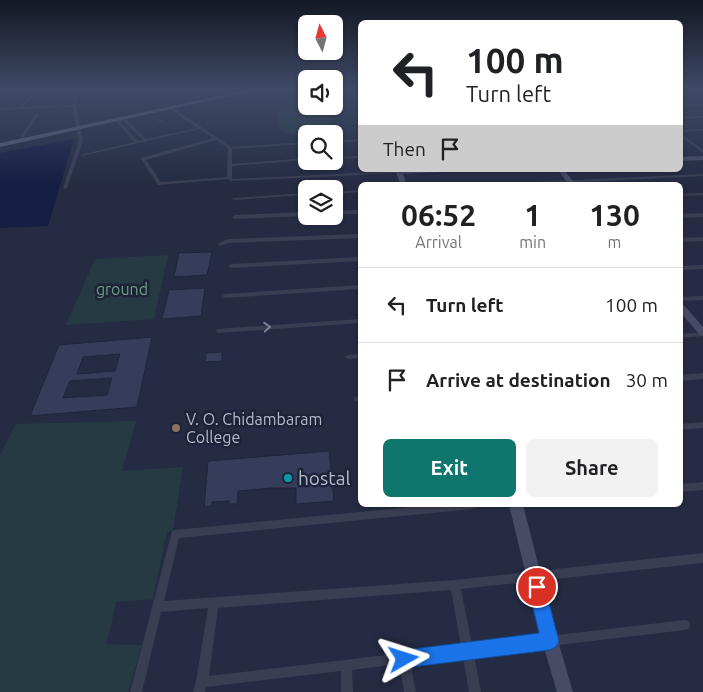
<!DOCTYPE html>
<style>
body{margin:0;font-family:Ubuntu,sans-serif;background:#f2f2f2;color:#202124;height:100vh;display:flex;flex-direction:column;font-size:19px;white-space:nowrap}
*{box-sizing:border-box;margin:0}
p{font-size:16px;color:#757577}
.icon{flex:none;width:28px;height:28px;fill:none;stroke:currentColor;stroke-width:2;stroke-linecap:round;stroke-linejoin:round}
.map{position:relative;flex:1;overflow:hidden}
.sheet{position:absolute;left:358px;top:182px;width:325px;height:325px;display:flex;flex-direction:column;background:#fff;border-radius:8px;box-shadow:0 1px 4px #0004}
.sheet>*{flex:none}
.hud{position:absolute;left:358px;top:20px;width:325px;height:152px;border-radius:8px;box-shadow:0 1px 4px #0004;background:#fff;color:#202124;overflow:hidden}
.needle{width:32px;rotate:354deg}
.tools{position:absolute;left:298px;top:15px;display:grid;gap:10px}
.tools a{display:grid;place-items:center;width:45px;height:45px;border-radius:8px;background:#fff;box-shadow:0 1px 4px #0004;font-size:25px}
.pin{position:absolute;display:grid;place-items:center;width:42px;height:42px;color:#fff;margin:-21px;border:2px solid #fff;border-radius:50%;box-shadow:0 1px 5px #0007}
.me{position:absolute;width:55px;margin:-28px;rotate:84deg;stroke-linejoin:round;filter:drop-shadow(0 0 4px #0008)}
.turn{display:flex;align-items:center;gap:18px;height:105px;padding:0 25px;font-size:22px}
.turn .icon{width:65px;height:65px;stroke-width:2.5}
.turn b{display:block;font-size:35px;line-height:42px}
.then{display:flex;align-items:center;height:48px;padding:0 25px;background:#0003;gap:10px;font-size:19px}
.eta{display:flex;justify-content:space-evenly;align-items:center;height:85px;text-align:center}
.eta b{font-size:30px;font-weight:700;line-height:35px}
.primary-button{display:flex;gap:10px;margin-top:auto;padding:10px 25px}
.primary-button a{flex:1;height:58px;border-radius:8px;background:#0f766e;color:#fff;font-size:20px;font-weight:700;line-height:58px;text-align:center}
.primary-button a+a{background:#f2f2f2;color:#202124}
ul{padding:0;list-style:none}
li{display:flex;align-items:center;gap:15px;height:75px;padding:0 25px;border-top:1px solid #e0e0e0}
li div{flex:1}
li b{display:block;font-size:19px}
li em{font-style:normal}
.map>svg:first-child{display:block}
</style>
<div class="map">
<svg width="703" height="692" viewBox="0 0 703 692">
<rect width="100%" height="100%" fill="#242b43"/>
<path fill="#263a44" d="M 295,100 L 306,100 L 306,106 L 328,106 L 331,123 L 330,128 C 318,137 294,137 281,130 C 272,115 280,104 295,100 Z
M 168,255 L 154,319 L 66,325 L 95,259 Z
M 136,421 L 122,471 L 183,467 L 173,530 L 167,532 L 153,599 L 116,602 L 107,644 L 142,645 L 128,692 L 0,692 L 0,455 L 16,424 Z"/>
<path fill="#161e43" d="M 74,139 L 48,226 L 0,228 L 0,153 Z"/>
<path fill="#363d5a" stroke="#1f253a" fill-rule="evenodd" d="M 212,252 L 207,275 L 174,277 L 179,253 Z
M 205,288 L 201,316 L 162,319 L 169,290 Z
M 152,337 L 137,407 L 30,416 L 59,345 ZM 120,354 L 115,371 L 77,374 L 83,357 ZM 112,378 L 107,395 L 63,398 L 70,381 Z
M 222,352 L 222,361 L 205,362 L 206,353 Z
M 329,451 L 334,501 L 296,504 L 296,488 L 271,488 L 238,491 L 237,504 L 229,504 L 229,501 L 212,502 L 212,506 L 204,507 L 208,461 Z"/>
<g fill="none" stroke-linecap="round" stroke-linejoin="round">
<path fill="#393e53" fill-rule="evenodd" d="M 12,88 L 26,88 L 15,89 L 0,102 L 0,99 Z
M 79,88 L 76,106 L 83,141 L 67,188 L 65,189 L 63,188 L 79,141 L 72,107 L 0,110 L 0,108 L 20,107 L 35,90 ZM 75,90 L 72,105 L 24,107 L 37,92 Z
M 206,88 L 210,88 L 217,95 L 217,97 L 215,97 Z
M 703,92 L 703,94 L 680,96 L 680,94 Z
M 703,104 L 703,106 L 680,107 L 680,105 Z
M 167,105 L 169,105 L 231,147 L 306,142 L 306,144 L 232,149 L 232,164 L 306,158 L 306,160 L 232,166 L 232,179 L 399,171 L 401,172 L 399,173 L 231,181 L 228,179 L 158,185 L 141,159 L 141,158 L 213,138 L 200,129 L 82,156 L 80,155 L 134,142 L 115,120 L 114,119 L 116,118 L 138,141 L 143,140 L 122,119 L 122,117 L 124,117 L 146,139 L 197,128 L 167,107 ZM 216,140 L 228,148 L 227,177 L 161,182 L 146,160 Z
M 36,113 L 39,114 L 23,138 L 21,138 L 20,137 Z
M 703,116 L 703,118 L 680,119 L 680,117 Z
M 160,119 L 163,120 L 163,122 L 159,121 L 158,120 Z
M 703,129 L 703,131 L 680,132 L 680,130 Z
M 680,133 L 703,150 L 703,153 L 680,136 Z
M 360,139 L 360,141 L 334,143 L 334,141 Z
M 360,156 L 360,158 L 334,159 L 334,157 Z
M 703,174 L 703,176 L 521,185 L 489,185 L 491,184 Z
M 360,190 L 360,192 L 334,194 L 334,192 Z
M 306,193 L 306,195 L 234,200 L 232,199 L 234,198 Z
M 703,193 L 703,195 L 680,196 L 680,194 Z
M 360,210 L 360,214 L 334,214 L 334,211 Z
M 306,212 L 306,216 L 235,219 L 232,217 L 235,215 Z
M 703,213 L 703,217 L 680,218 L 680,214 Z
M 360,234 L 360,238 L 229,243 L 220,246 L 217,244 L 228,239 Z
M 703,237 L 703,241 L 680,242 L 680,238 Z
M 360,257 L 360,261 L 231,268 L 228,266 L 231,264 Z
M 703,265 L 703,269 L 680,270 L 680,266 Z
M 360,285 L 360,289 L 225,298 L 222,296 L 225,294 Z
M 703,296 L 703,300 L 680,301 L 680,297 Z
M 360,319 L 360,323 L 218,333 L 215,331 L 218,329 Z
M 703,332 L 703,336 L 680,338 L 680,334 Z
M 360,354 L 360,358 L 348,359 L 344,357 L 348,355 Z
M 703,373 L 703,379 L 680,381 L 680,375 Z
M 358,396 L 360,396 L 360,402 L 355,401 L 354,399 L 355,397 Z
M 703,422 L 703,428 L 680,430 L 680,424 Z
M 703,482 L 703,490 L 680,492 L 680,484 Z
M 430,505 L 478,505 L 476,508 L 473,509 L 179,538 L 164,601 L 455,580 L 703,553 L 703,563 L 461,589 L 472,645 L 685,620 L 689,621 L 690,625 L 689,629 L 685,630 L 474,655 L 481,692 L 469,692 L 463,657 L 410,663 L 416,692 L 404,692 L 399,664 L 352,670 L 353,692 L 341,692 L 341,671 L 206,687 L 205,692 L 193,692 L 196,682 L 208,608 L 161,612 L 142,692 L 130,692 L 172,531 L 175,530 ZM 451,590 L 461,646 L 209,676 L 218,608 Z"/>
<path fill="#464b66" fill-rule="evenodd" d="M 703,156 L 703,160 L 680,161 L 680,157 Z
M 395,170 L 444,170 L 441,172 L 403,174 L 407,185 L 401,185 Z
M 558,170 L 564,170 L 576,185 L 569,185 Z
M 680,303 L 683,304 L 703,327 L 703,336 L 700,335 L 680,312 Z
M 509,505 L 523,505 L 558,641 L 573,692 L 557,692 L 542,641 Z"/>
<path fill="#575c73" fill-rule="evenodd" d="M 256,88 L 266,88 L 0,147 L 0,143 Z"/>
</g>
<defs><path id="oneway-chevron" d="M-2-3.5L2.5 0L-2 3.5" fill="none" stroke-width="1.6" stroke-linecap="round" stroke-linejoin="round" transform="scale(1.25)"/></defs>
<use stroke="#7e8296" href="#oneway-chevron" transform="translate(267 327) rotate(-4)"/>
<linearGradient id="sky" x2="0" y2="1"><stop stop-color="#141825"/><stop offset="0.48" stop-color="#3f4a66"/><stop offset="1" stop-color="#3f4a66" stop-opacity="0"/></linearGradient>
<rect width="703" height="185" fill="url(#sky)"/>
<path fill="#1a73e8" stroke="#114b97" d="M 537,578 L 543,581 L 545,587 L 559,641 L 556,647 L 550,650 L 404,668 L 397,665 L 395,659 L 397,652 L 404,650 L 539,633 L 528,587 L 531,581 Z"/>
<circle fill="#8d6e63" stroke="#1d2338" stroke-width="2" cx="176" cy="428" r="5"/>
<circle fill="#0f9aa8" stroke="#1d2338" stroke-width="2" cx="288" cy="478" r="5"/>
<g text-anchor="middle" dominant-baseline="central" stroke-width="5" stroke-linejoin="round" paint-order="stroke">
<g font-size="16" fill="#6b9f82" stroke="#1d2338">
<text x="122" y="289">ground</text>
</g>
<g font-size="16" fill="#b6bacd" stroke="#1d2338" text-anchor="start">
<text x="186" y="419">V. O. Chidambaram<tspan x="186" dy="18">College</tspan></text>
</g>
<g font-size="19" fill="#b6bacd" stroke="#1d2338" text-anchor="start">
<text x="298" y="478">hostal</text>
</g>
</g>
</svg>
<div class="tools">
<a><svg class="needle" viewBox="-14 -14 28 28"><path d="M0-13l5 13h-10z" fill="#e53935"/><path d="M0 13l5-13h-10z" fill="#757577"/></svg></a>
<a><svg class="icon" aria-label="sound" viewBox="0 0 24 24"><path d="M4 9h4l5-4v14l-5-4H4zM17 9q2 3 0 6"/></svg></a>
<a><svg class="icon" aria-label="search" viewBox="0 0 24 24"><circle cx="10" cy="10" r="6"/><path d="M15 15l6 6"/></svg></a>
<a><svg class="icon" aria-label="layers" viewBox="0 0 24 24"><path d="M12 4l9 5-9 5-9-5zM3 14l9 5 9-5"/></svg></a>
</div>
<div class="pin" style="left:537px;top:587px;background:#d93025"><svg class="icon" aria-label="arrive" viewBox="0 0 24 24"><path d="M6 21V4h12l-3 4 3 4H6"/></svg></div>
<svg class="me" style="left:404px;top:659px" viewBox="-20 -20 40 40"><path d="M0-17L14 15 0 8-14 15z" fill="#1a73e8" stroke="#fff" stroke-width="4"/></svg>
<div class="hud">
<div class="turn"><svg class="icon" aria-label="left" viewBox="0 0 24 24"><path d="M17 20v-9H6M10 6l-5 5 5 5"/></svg><div><b>100 m</b>Turn left</div></div>
<div class="then">Then<svg class="icon" aria-label="arrive" viewBox="0 0 24 24"><path d="M6 21V4h12l-3 4 3 4H6"/></svg></div>
</div>
<section class="sheet">
<div class="eta">
<div><b>06:52</b><p>Arrival</p></div>
<div><b>1</b><p>min</p></div>
<div><b>130</b><p>m</p></div>
</div>
<ul>
<li><svg class="icon" aria-label="left" viewBox="0 0 24 24"><path d="M17 20v-9H6M10 6l-5 5 5 5"/></svg><div><b>Turn left</b></div><em>100 m</em></li>
<li><svg class="icon" aria-label="arrive" viewBox="0 0 24 24"><path d="M6 21V4h12l-3 4 3 4H6"/></svg><div><b>Arrive at destination</b></div><em>30 m</em></li>
</ul>
<div class="primary-button"><a>Exit</a><a>Share</a></div>
</section>
</div>
